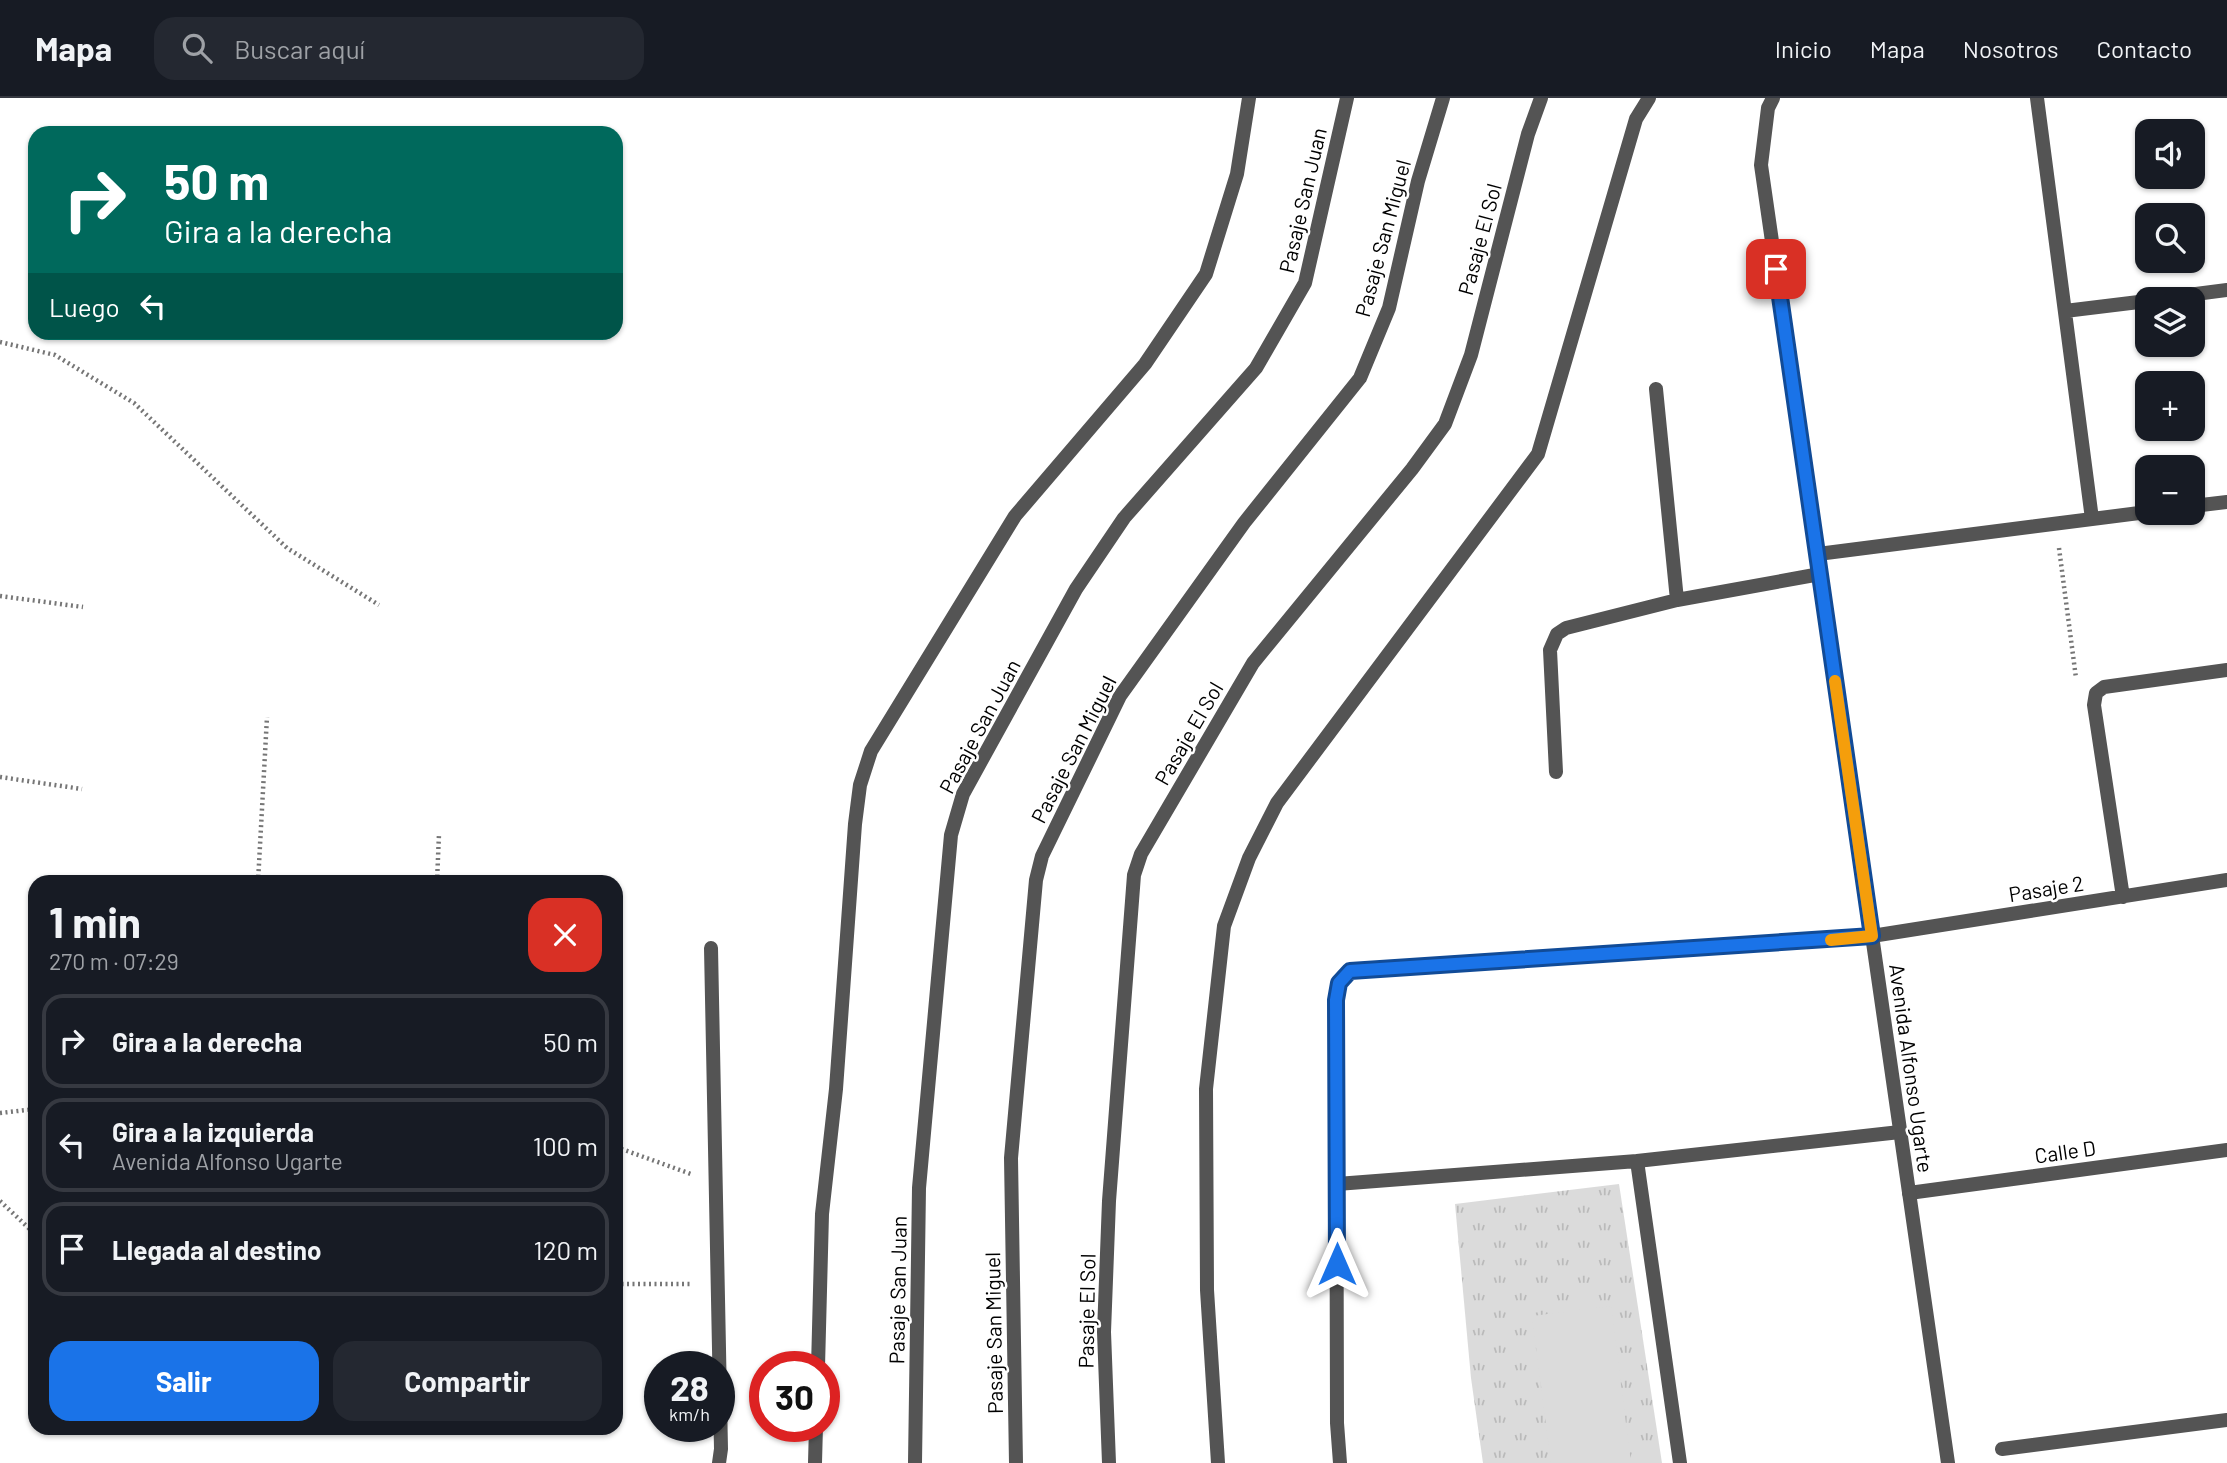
<!DOCTYPE html>
<html lang="es">
<meta charset="utf-8">
<style>
body{margin:0;font-family:Barlow,sans-serif;background:#242831;color:#f1f3f6;height:100vh;display:flex;flex-direction:column;font-size:26px;white-space:nowrap}
*{box-sizing:border-box;margin:0}
p{font-size:23px;color:#9ea1a6}
.icon{flex:none;width:38px;height:38px;fill:none;stroke:currentColor;stroke-width:2;stroke-linecap:round;stroke-linejoin:round}
.map{position:relative;flex:1;overflow:hidden}
.sheet{position:absolute;left:28px;top:777px;width:595px;height:560px;display:flex;flex-direction:column;background:#171b24;border-radius:21px;box-shadow:0 2px 5px #0004}
.sheet>*{flex:none}
.top-card{position:absolute;left:28px;top:28px;width:595px;height:214px;border-radius:21px;box-shadow:0 2px 5px #0004;background:#00695c;color:#fff;overflow:hidden}
.tools{position:absolute;left:2135px;top:21px;display:grid;gap:14px}
.tools a{display:grid;place-items:center;width:70px;height:70px;border-radius:14px;background:#171b24;box-shadow:0 2px 5px #0004;font-size:35px}
.speed{position:absolute;left:644px;top:1253px;display:flex;gap:14px;font-size:35px;font-weight:700;text-align:center}
.speed>*{display:grid;place-content:center;width:91px;height:91px;border-radius:50%;background:#171b24;box-shadow:0 2px 5px #0004;line-height:1}
.speed small{font-size:18px;font-weight:400}
.speed .limit{border:10px solid #d22;background:#fff;color:#111}
.pin{position:absolute;display:grid;place-items:center;width:60px;height:60px;color:#fff;margin:-30px;border-radius:14px;box-shadow:0 4px 10px #0006}
.me{position:absolute;width:77px;margin:-38px;rotate:0deg;stroke-linejoin:round;filter:drop-shadow(0 0 5px #0008)}
.turn{display:flex;align-items:center;gap:24px;height:147px;padding:0 21px;font-size:32px}
.turn .icon{width:91px;height:91px;stroke-width:2.5}
.turn b{display:block;font-size:49px;line-height:60px}
.then{display:flex;align-items:center;height:66px;padding:0 21px;background:#0003;gap:14px;font-size:26px}
.round{display:grid;place-items:center;flex:none;width:74px;height:74px;border-radius:21px;background:#242831}
.overview{display:flex;align-items:center;justify-content:space-between;height:119px;padding:0 21px}
h1{font-size:42px;font-weight:700;line-height:52px}
.cta{display:flex;gap:14px;margin-top:auto;padding:14px 21px}
.cta a{flex:1;height:80px;border-radius:21px;background:#1a73e8;color:#fff;font-size:28px;font-weight:700;line-height:80px;text-align:center}
.cta a+a{background:#242831;color:#f1f3f6}
ul{padding:0;list-style:none}
li{display:flex;align-items:center;gap:21px;height:94px;margin:0 14px 10px;padding:0 7px;border:4px solid #363941;border-radius:21px}
li div{flex:1}
li b{display:block;font-size:26px}
li em{font-style:normal}
header{display:flex;align-items:center;gap:42px;box-sizing:border-box;height:98px;padding:0 35px;background:#171b24;border-bottom:2px solid #363941}
header strong{font-size:33px}
nav{display:flex;gap:38px;margin-inline-start:auto;font-size:24px}
.search{width:490px;height:63px;background:#242831;display:flex;align-items:center;gap:18px;box-sizing:border-box;padding:0 24px;border-radius:21px;color:#9ea1a6;font-size:26px}
.map>svg:first-child{display:block}
</style>
<header>
<strong>Mapa</strong>
<div class="search"><svg class="icon" aria-label="search" viewBox="0 0 24 24"><circle cx="10" cy="10" r="6"/><path d="M15 15l6 6"/></svg>Buscar aquí</div>
<nav><a>Inicio</a><a>Mapa</a><a>Nosotros</a><a>Contacto</a></nav>
</header>
<div class="map">
<svg width="2227" height="1365" viewBox="0 0 2227 1365">
<defs>
<pattern id="grass-tufts" width="24" height="20" patternUnits="userSpaceOnUse" patternTransform="scale(1.75)"><rect width="24" height="20" fill="#dbdbdb"/><path d="M3 7l-1-3M5 7V3M7 7l1-3M15 17l-1-3M17 17v-4M19 17l1-3" fill="none" stroke="#bababa"/></pattern>
</defs>
<rect width="100%" height="100%" fill="#fff"/>
<path fill="url(#grass-tufts)" d="M 1619,1086 L 1662,1365 L 1483,1365 L 1471,1280 L 1455,1106 Z"/>
<path fill="#dbdbdb" d="M 1611,1208 L 1631,1365 L 1551,1365 L 1532,1218 Z"/>
<g fill="none" stroke-linecap="round" stroke-linejoin="round">
<path stroke="#767676" stroke-width="4.5" stroke-dasharray="2 3.5" stroke-linecap="butt" d="M 0,244 L 55,257 L 134,305 L 287,450 L 379,507
M 2059,450 L 2076,580
M 0,498 L 83,509
M 0,679 L 82,691
M 258,784 L 267,619
M 437,784 L 439,736
M 0,1015 L 35,1011
M 616,1049 L 691,1076
M 0,1103 L 35,1136
M 616,1186 L 692,1186"/>
<path stroke="#545454" stroke-width="14" d="M 1637,1063 L 1680,1365
M 1337,1086 L 1637,1063 L 1900,1034"/>
<path stroke="#545454" stroke-width="14" d="M 2037,0 L 2092,421
M 2157,201 L 2227,192
M 2065,213 L 2147,203
M 1656,291 L 1677,502
M 2193,408 L 2227,404
M 1818,456 L 2147,414
M 1556,674 L 1550,552 L 1557,536 L 1566,530 L 1677,502 L 1820,476
M 2123,799 L 2094,607 L 2096,595 L 2104,589 L 2227,572
M 711,850 L 721,1351 L 719,1365
M 1909,1095 L 2227,1052
M 818,1269 L 822,1116 L 836,991 L 855,726 L 860,687 L 871,653 L 1015,418 L 1145,266 L 1206,176 L 1237,76 L 1249,0
M 2002,1351 L 2227,1322
M 815,1365 L 816,1328
M 915,1365 L 919,1090 L 951,737 L 963,696 L 1076,491 L 1124,420 L 1256,270 L 1305,185 L 1347,0
M 1016,1365 L 1011,1060 L 1036,782 L 1042,758 L 1120,598 L 1244,425 L 1360,280 L 1389,210 L 1418,83 L 1443,0
M 1109,1365 L 1104,1234 L 1109,1103 L 1134,777 L 1141,756 L 1253,565 L 1412,371 L 1445,326 L 1471,257 L 1528,36 L 1541,0
M 1218,1365 L 1207,1192 L 1206,991 L 1224,828 L 1249,760 L 1277,705 L 1538,356 L 1636,21 L 1649,0
M 1340,1365 L 1337,1325 L 1336,902 L 1339,885 L 1350,873 L 1872,838 L 2227,782"/>
<path stroke="#545454" stroke-width="14" d="M 1773,0 L 1768,10 L 1761,67 L 1948,1365"/>
</g>
<g fill="none" stroke-linecap="round" stroke-linejoin="round">
<defs>
<path id="route" d="M 1337,1166 L 1336,902 L 1339,885 L 1350,873 L 1872,838 L 1776,171"/>
</defs>
<use href="#route" stroke="#114b97" stroke-width="18"/>
<use href="#route" stroke="#1a73e8" stroke-width="12"/>
<path stroke="#f59e0b" stroke-width="12" d="M 1831,842 L 1872,838 L 1835,583"/>
</g>
<g text-anchor="middle" dominant-baseline="central" stroke-width="5" stroke-linejoin="round" paint-order="stroke">
<g font-size="21" fill="#000" stroke="#fff">
<text transform="translate(1302 102) rotate(-77)">Pasaje San Juan</text>
<text transform="translate(1382 140) rotate(-75)">Pasaje San Miguel</text>
<text transform="translate(1479 141) rotate(-75)">Pasaje El Sol</text>
<text transform="translate(979 628) rotate(-62)">Pasaje San Juan</text>
<text transform="translate(1188 635) rotate(-60)">Pasaje El Sol</text>
<text transform="translate(1073 651) rotate(-63)">Pasaje San Miguel</text>
<text transform="translate(2046 790) rotate(-9)">Pasaje 2</text>
<text transform="translate(1912 970) rotate(82)">Avenida Alfonso Ugarte</text>
<text transform="translate(2065 1053) rotate(-8)">Calle D</text>
<text transform="translate(897 1192) rotate(-89)">Pasaje San Juan</text>
<text transform="translate(1086 1213) rotate(-89)">Pasaje El Sol</text>
<text transform="translate(993 1235) rotate(-91)">Pasaje San Miguel</text>
</g>
</g>
</svg>
<div class="tools">
<a><svg class="icon" aria-label="sound" viewBox="0 0 24 24"><path d="M4 9h4l5-4v14l-5-4H4zM17 9q2 3 0 6"/></svg></a>
<a><svg class="icon" aria-label="search" viewBox="0 0 24 24"><circle cx="10" cy="10" r="6"/><path d="M15 15l6 6"/></svg></a>
<a><svg class="icon" aria-label="layers" viewBox="0 0 24 24"><path d="M12 4l9 5-9 5-9-5zM3 14l9 5 9-5"/></svg></a>
<a>+</a>
<a>−</a>
</div>
<div class="speed"><div>28<small>km/h</small></div><div class="limit">30</div></div>
<div class="pin" style="left:1776px;top:171px;background:#d93025"><svg class="icon" aria-label="arrive" viewBox="0 0 24 24"><path d="M6 21V4h12l-3 4 3 4H6"/></svg></div>
<svg class="me" style="left:1337px;top:1166px" viewBox="-20 -20 40 40"><path d="M0-17L14 15 0 8-14 15z" fill="#1a73e8" stroke="#fff" stroke-width="4"/></svg>
<div class="top-card">
<div class="turn"><svg class="icon" aria-label="right" viewBox="0 0 24 24"><path d="M7 20v-9h11M14 6l5 5-5 5"/></svg><div><b>50 m</b>Gira a la derecha</div></div>
<div class="then">Luego<svg class="icon" aria-label="left" viewBox="0 0 24 24"><path d="M17 20v-9H6M10 6l-5 5 5 5"/></svg></div>
</div>
<section class="sheet">
<div class="overview"><div><h1>1 min</h1><p>270 m · 07:29</p></div><a class="round" style="background:#d93025;color:#fff"><svg class="icon" aria-label="close" viewBox="0 0 24 24"><path d="M6 6l12 12M18 6L6 18"/></svg></a></div>
<ul>
<li><svg class="icon" aria-label="right" viewBox="0 0 24 24"><path d="M7 20v-9h11M14 6l5 5-5 5"/></svg><div><b>Gira a la derecha</b></div><em>50 m</em></li>
<li><svg class="icon" aria-label="left" viewBox="0 0 24 24"><path d="M17 20v-9H6M10 6l-5 5 5 5"/></svg><div><b>Gira a la izquierda</b><p>Avenida Alfonso Ugarte</p></div><em>100 m</em></li>
<li><svg class="icon" aria-label="arrive" viewBox="0 0 24 24"><path d="M6 21V4h12l-3 4 3 4H6"/></svg><div><b>Llegada al destino</b></div><em>120 m</em></li>
</ul>
<div class="cta"><a>Salir</a><a>Compartir</a></div>
</section>
</div>
